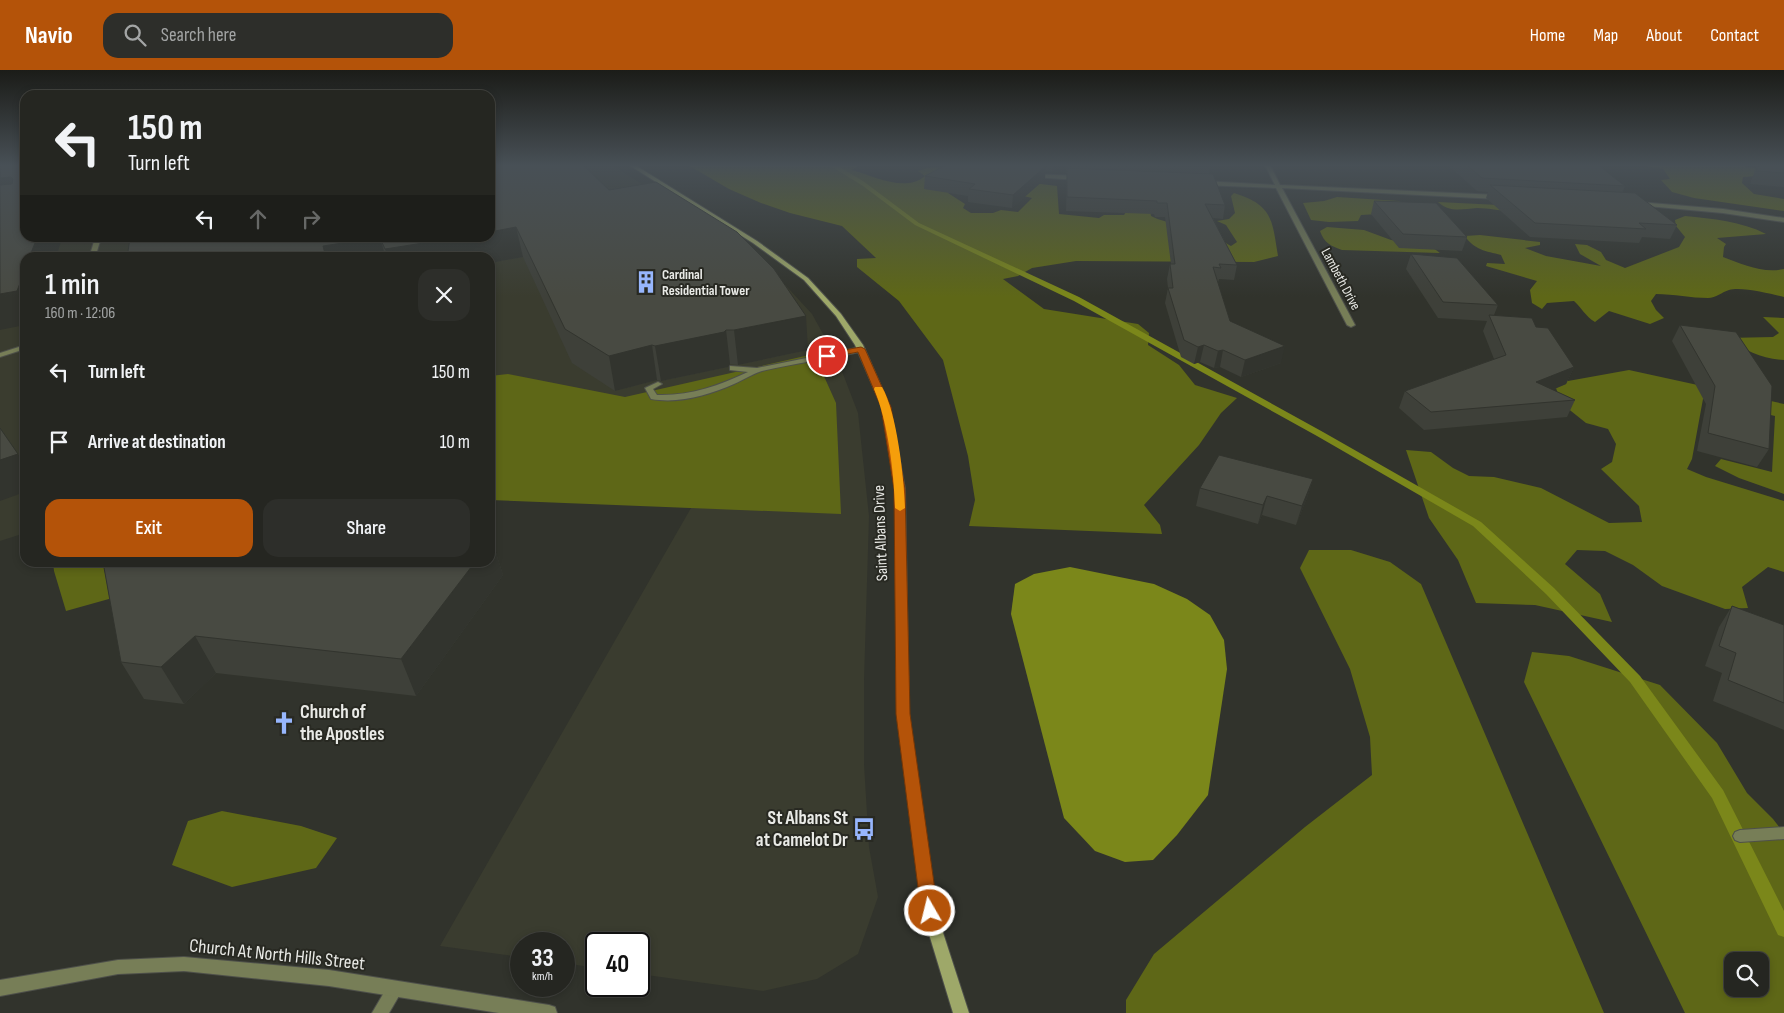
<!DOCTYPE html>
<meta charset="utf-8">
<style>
body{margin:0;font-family:"Sofia Sans Condensed",sans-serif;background:#2d2e2a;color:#f1f3f6;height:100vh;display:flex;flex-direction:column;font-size:19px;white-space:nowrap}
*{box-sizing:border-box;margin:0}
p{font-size:16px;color:#a3a5a5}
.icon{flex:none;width:28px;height:28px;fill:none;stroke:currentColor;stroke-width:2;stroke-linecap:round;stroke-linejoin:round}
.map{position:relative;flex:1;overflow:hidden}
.sheet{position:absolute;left:20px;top:182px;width:475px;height:315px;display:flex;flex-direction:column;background:#252621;border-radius:15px;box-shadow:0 2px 8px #0003,0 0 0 1px #42433f}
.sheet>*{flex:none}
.hud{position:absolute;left:20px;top:20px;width:475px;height:152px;border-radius:15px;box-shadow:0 2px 8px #0003,0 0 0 1px #42433f;background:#252621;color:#f1f3f6;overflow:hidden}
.fabs{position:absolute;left:1724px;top:882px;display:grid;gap:10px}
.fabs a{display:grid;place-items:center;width:45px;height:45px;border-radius:10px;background:#252621;box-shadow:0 2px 8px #0003,0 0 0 1px #42433f;font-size:25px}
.speed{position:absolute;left:510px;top:862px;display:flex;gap:10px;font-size:25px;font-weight:700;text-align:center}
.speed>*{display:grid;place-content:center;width:65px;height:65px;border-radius:50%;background:#252621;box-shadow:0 2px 8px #0003,0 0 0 1px #42433f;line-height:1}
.speed small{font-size:12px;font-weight:400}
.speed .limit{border:2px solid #111;border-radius:8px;background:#fff;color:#111}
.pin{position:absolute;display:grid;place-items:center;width:42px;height:42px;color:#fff;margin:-21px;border:2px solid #fff;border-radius:50%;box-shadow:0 1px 5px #0007}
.me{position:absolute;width:55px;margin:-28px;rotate:352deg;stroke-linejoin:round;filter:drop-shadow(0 0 4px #0008)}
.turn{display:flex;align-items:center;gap:18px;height:105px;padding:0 25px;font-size:22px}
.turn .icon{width:65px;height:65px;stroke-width:2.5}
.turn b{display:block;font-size:35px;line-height:42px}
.lanes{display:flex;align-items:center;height:48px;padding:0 25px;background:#0003;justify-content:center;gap:25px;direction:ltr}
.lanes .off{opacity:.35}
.round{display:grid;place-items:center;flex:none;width:52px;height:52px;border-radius:15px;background:#2d2e2a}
.headline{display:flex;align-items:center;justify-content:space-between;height:85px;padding:0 25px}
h1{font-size:30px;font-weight:600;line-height:38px}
.button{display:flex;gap:10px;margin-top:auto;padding:10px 25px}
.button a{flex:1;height:58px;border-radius:15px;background:#b45309;color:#fff;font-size:20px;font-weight:600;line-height:58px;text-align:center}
.button a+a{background:#2d2e2a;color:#f1f3f6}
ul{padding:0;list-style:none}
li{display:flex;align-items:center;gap:15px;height:70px;padding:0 25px}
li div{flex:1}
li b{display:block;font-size:19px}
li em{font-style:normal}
header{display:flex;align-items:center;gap:30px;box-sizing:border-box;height:70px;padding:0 25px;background:#b45309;color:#fff}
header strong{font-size:24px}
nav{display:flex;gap:28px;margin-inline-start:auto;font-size:18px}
.search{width:350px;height:45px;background:#2d2e2a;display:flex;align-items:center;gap:12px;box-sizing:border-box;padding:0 18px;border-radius:15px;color:#a3a5a5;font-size:19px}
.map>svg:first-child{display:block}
</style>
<header>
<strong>Navio</strong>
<div class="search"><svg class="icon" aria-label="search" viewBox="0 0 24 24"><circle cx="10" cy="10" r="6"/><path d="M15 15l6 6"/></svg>Search here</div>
<nav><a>Home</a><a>Map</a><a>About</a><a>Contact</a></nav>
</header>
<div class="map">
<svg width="1784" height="943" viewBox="0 0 1784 943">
<rect width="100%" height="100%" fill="#31332c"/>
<path fill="#3a3c2f" d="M 0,95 L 25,95 L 25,168 L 490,168 L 490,95 L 612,95 L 765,193 L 812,244 L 838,291 L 858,343 L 869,446 L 864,610 L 864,694 L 869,777 L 878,827 L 858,884 L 817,909 L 763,921 L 639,904 L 639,874 L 596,874 L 596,898 L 564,893 L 564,874 L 521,874 L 521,887 L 440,876 L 691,438 L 490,425 L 490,188 L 25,188 L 25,463 L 0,471 Z"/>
<path fill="#5e6717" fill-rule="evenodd" d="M 688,95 L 859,95 L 852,100 C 874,106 905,123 925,106 L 918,101 C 935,94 953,98 969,107 L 948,123 L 965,134 L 963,138 L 971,143 L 993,143 L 1001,140 L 1018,142 L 1032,128 L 988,118 L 1033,113 L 1057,116 L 1059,144 L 1099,148 L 1104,145 L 1124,145 L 1129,137 L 1149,135 L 1151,146 C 1168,155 1187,153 1205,159 C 1212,161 1223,172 1231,176 L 1237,172 L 1226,155 L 1217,151 L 1229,149 L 1235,143 L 1231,126 L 1234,123 C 1273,135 1272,150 1278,186 L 1254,192 L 1076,191 L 1032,198 L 1018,206 L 1003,209 L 1044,239 L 1138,254 L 1149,263 L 1148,275 L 1179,295 L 1195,315 L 1237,328 L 1221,343 L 1199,375 L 1144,435 L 1160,455 L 1162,464 L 969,456 L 975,430 L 968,386 L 943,290 L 899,231 L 857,197 L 857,189 L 876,188 L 842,156 L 790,143 L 761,133 L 729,119 Z
M 1640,95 L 1738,95 L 1784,104 L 1743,107 L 1742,113 L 1754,124 L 1784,129 L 1784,141 L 1694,128 L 1672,122 L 1661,110 L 1670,109 L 1663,99 Z
M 1337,127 L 1399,131 L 1407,136 L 1409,142 L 1361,145 L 1358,151 L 1329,152 L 1311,150 L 1303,133 L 1324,131 Z
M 1438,132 L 1499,135 L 1514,142 C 1502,141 1489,138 1477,138 C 1462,139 1450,143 1438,132 Z
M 1685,146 C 1713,149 1741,151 1766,164 L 1717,168 L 1726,174 L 1724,177 L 1723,187 C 1742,194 1763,204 1784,199 L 1784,227 C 1772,224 1741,216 1729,220 C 1722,222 1716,228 1708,228 C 1691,228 1674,224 1656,224 L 1651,231 L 1656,240 L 1664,248 L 1650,254 L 1609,241 L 1595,252 C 1585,246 1582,238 1574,231 L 1547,233 L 1542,239 L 1532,233 L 1530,220 L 1537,211 L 1486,196 L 1487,193 L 1505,194 L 1501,185 C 1486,181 1474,180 1465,166 L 1480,165 L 1540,172 L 1540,175 L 1525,178 L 1546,186 L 1601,196 L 1580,184 L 1575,174 L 1587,175 L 1601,182 L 1606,190 L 1625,198 L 1679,177 L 1685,167 L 1676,156 L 1675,150 Z
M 1327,157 L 1364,160 L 1391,170 L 1432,177 L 1440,183 L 1342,180 C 1331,176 1324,173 1320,161 Z
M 1763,247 L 1784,248 L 1784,290 C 1762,289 1746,281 1727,268 L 1773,267 L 1779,263 Z
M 814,284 L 836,333 L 841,444 L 490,430 L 490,306 L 508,304 L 625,327 Z
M 1565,297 L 1568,311 L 1629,300 L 1784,334 L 1784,424 L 1739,408 L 1715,396 L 1721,389 L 1772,402 L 1775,346 L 1703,329 L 1692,389 L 1687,399 L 1706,407 L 1784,431 L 1784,502 L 1768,497 L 1742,517 L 1748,538 L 1725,539 L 1662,516 L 1633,495 L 1605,481 L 1577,480 L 1565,494 L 1600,524 L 1612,552 L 1535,535 L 1476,533 L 1458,490 L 1429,448 L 1406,380 L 1431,382 L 1453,398 L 1469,406 L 1494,407 L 1541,418 L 1609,453 L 1642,452 L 1639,436 L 1601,399 L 1612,392 L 1616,374 L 1608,359 L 1586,353 L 1561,333 L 1556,318 Z
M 1309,480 L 1351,480 L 1390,492 L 1421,514 L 1604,943 L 1126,943 L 1126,930 L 1154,884 L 1305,757 L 1372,705 L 1370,667 L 1350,599 L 1300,498 Z
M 53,493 L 108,493 L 116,527 L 66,541 L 54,501 Z
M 1532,582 L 1569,586 L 1660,615 L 1717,673 L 1747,723 L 1773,749 L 1784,763 L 1784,943 L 1685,943 L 1524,612 ZM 1732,891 L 1760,891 L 1760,919 L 1732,919 Z
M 222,741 L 301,756 L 337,768 L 316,798 L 232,817 L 172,795 L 188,751 Z"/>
<path fill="#7b871a" d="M 1070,497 L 1154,514 L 1187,529 L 1210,545 L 1224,570 L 1227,599 L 1208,725 L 1177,765 L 1153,790 L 1125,792 L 1095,781 L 1064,748 L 1011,544 L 1015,514 L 1034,504 Z"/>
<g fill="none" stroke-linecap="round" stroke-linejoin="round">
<path fill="#7b871a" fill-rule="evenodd" d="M 829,95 L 836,95 L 863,111 L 919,153 L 1079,227 L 1323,362 L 1481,452 L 1554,518 L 1640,606 L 1723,720 L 1784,841 L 1784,867 L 1778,865 L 1712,728 L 1630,612 L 1546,524 L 1473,456 L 1317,366 L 1074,231 L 915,155 L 863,116 Z"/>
<defs>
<path id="lane" d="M 861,277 L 865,279 L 864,281 C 830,289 795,293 762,301 C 752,304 743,310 734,314 C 709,325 679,334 651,329 L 645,318 L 658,312 L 662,314 L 653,319 L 657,325 C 690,326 718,316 748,302 L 730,300 L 730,296 L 757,298 Z
M 395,911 L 401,914 L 403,919 L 389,943 L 372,943 L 389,914 Z"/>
<path id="street" d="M 1265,95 L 1270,95 L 1280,115 L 1498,125 L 1501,127 L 1498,129 L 1282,118 L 1355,255 L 1351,257 L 1347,255 L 1276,118 L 1203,115 L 1200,113 L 1203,111 L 1275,115 Z
M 1031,104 L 1079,106 L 1082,108 L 1079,110 L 1033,107 Z
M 1638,132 L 1723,139 L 1784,148 L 1784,152 L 1723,143 L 1636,135 L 1635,134 Z
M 95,168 L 101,168 L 95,188 L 89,188 Z
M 25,275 L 25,279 L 0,287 L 0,283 Z
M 1784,757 L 1784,769 L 1740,772 L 1735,770 L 1733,766 L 1735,762 L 1740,760 Z
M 184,887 L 329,900 L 549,935 L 555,937 L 557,943 L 499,943 L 329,916 L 184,901 L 118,904 L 0,926 L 0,910 L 118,890 Z"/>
<path id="secondary" d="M 629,95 L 635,95 L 757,171 L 808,208 L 841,244 L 863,275 L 890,337 L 905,419 L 909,644 L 936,841 L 969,943 L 953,943 L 922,841 L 897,644 L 895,419 L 882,337 L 855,275 L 836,246 L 804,210 L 753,173 Z"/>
</defs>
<use href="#lane" stroke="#4e504a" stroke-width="2"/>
<use href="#street" stroke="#4e504a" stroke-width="2"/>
<use href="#secondary" stroke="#4e504a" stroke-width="2"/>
<use href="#lane" fill="#777e57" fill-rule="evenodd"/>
<use href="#street" fill="#777e57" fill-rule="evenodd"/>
<use href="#secondary" fill="#9ea869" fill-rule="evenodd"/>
</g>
<path fill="#3e4039" d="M 946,95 L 1060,95 L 1052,102 L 1045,101 L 1045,109 L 1012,138 L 968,132 L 968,126 L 924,119 L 925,106 Z
M 1066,95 L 1209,95 L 1210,97 L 1209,104 L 1225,135 L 1223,149 L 1213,148 L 1237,195 L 1234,210 L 1219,209 L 1218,213 L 1230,251 L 1281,293 L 1241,307 L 1220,297 L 1214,298 L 1200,292 L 1194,294 L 1181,287 L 1165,233 L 1168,218 L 1167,209 L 1170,194 L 1171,194 L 1165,147 L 1155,147 L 1154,144 L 1066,141 L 1067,103 L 1066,103 Z
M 1448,95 L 1598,95 L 1625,116 L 1622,123 L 1677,155 L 1670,169 L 1642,167 L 1639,173 L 1530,167 L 1486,128 L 1488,122 L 1477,121 Z
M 1757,95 L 1784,95 L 1784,117 L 1750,114 Z
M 609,120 L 808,280 L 738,295 L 730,294 L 728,297 L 661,311 L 657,310 L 615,321 L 572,293 L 523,187 L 490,193 L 490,188 L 127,188 Z
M 1374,131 L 1467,167 L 1462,181 L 1399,178 L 1371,144 Z
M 1411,184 L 1498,235 L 1494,245 L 1536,257 L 1574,297 L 1566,314 L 1552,320 L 1575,330 L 1567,347 L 1424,360 L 1399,338 L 1405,321 L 1494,289 L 1483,261 L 1487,251 L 1438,248 L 1406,199 Z
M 1680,255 L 1769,379 L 1757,397 L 1697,381 L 1706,334 L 1672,271 Z
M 1313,409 L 1307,428 L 1296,455 L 1262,445 L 1258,454 L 1196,436 L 1200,418 Z
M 492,470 L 503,505 L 416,626 L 216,603 L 184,634 L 144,629 L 121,592 L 103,492 Z
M 1732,536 L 1784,555 L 1784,660 L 1713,631 L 1722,603 L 1705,596 L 1719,557 Z"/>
<path fill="#32342e" d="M 1053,95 L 1060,95 L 1052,102 Z
M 1046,96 L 1045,109 L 1012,138 L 1013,125 Z
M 11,107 L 25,134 L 0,122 L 0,108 Z
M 516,157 L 523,187 L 490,193 L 490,188 L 388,188 L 385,179 L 455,168 L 490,168 L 490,162 Z
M 37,168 L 62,168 L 56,188 L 29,188 Z
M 375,168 L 380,168 L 386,188 L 326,188 L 323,176 Z
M 25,200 L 25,255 L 0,260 L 0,224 Z
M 806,246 L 808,280 L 738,295 L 734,260 Z
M 726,260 L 730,294 L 728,297 L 661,311 L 655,276 Z
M 652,275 L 657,310 L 615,321 L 609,286 Z
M 1204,275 L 1200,292 L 1194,294 L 1198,277 Z
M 1285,276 L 1281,293 L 1241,307 L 1245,290 Z
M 1223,280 L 1220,297 L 1214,298 L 1218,281 Z
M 1574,297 L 1566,314 L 1528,330 L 1536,312 Z
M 18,384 L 25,395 L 25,422 L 0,431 L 0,390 Z
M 1313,409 L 1307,428 L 1296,455 L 1302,436 Z
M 1267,426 L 1262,445 L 1258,454 L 1263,435 Z
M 492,470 L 503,505 L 416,626 L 401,589 L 475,492 L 490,492 L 490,473 Z
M 195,566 L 216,603 L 184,634 L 161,597 Z"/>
<path fill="#484a42" stroke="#32342e" d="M 1,95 L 25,95 L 25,168 L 37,168 L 29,188 L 25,188 L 25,200 L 17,221 L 0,224 L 0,115 L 12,114 L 13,109 L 11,107 L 0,108 Z
M 490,95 L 583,95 L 609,120 L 656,112 L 737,162 L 774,199 L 806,246 L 734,260 L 726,260 L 724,262 L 655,276 L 652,275 L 609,286 L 565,259 L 516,157 L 490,162 Z
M 946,95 L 1034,95 L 1046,96 L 1013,125 L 969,119 L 975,114 L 925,106 Z
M 1167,95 L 1209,95 L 1210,97 Z
M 1467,95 L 1598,95 L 1625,116 L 1482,108 Z
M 1759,95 L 1784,95 L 1784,103 L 1756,101 Z
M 1067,98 L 1213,104 L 1225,135 L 1205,134 L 1237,195 L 1219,194 L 1221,198 L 1213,197 L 1230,251 L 1285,276 L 1245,290 L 1223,280 L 1218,281 L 1204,275 L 1198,277 L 1184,270 L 1168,218 L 1173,218 L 1170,194 L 1175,194 L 1167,133 L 1157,133 L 1157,131 L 1067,127 Z
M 1490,115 L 1635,123 L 1677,155 L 1639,153 L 1646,159 L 1535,153 Z
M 1374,131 L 1436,133 L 1467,167 L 1403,164 Z
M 130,168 L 375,168 L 323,176 L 326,188 L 127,188 Z
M 380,168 L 455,168 L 385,179 Z
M 1411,184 L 1457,188 L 1498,235 L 1443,232 Z
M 1489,245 L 1532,248 L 1536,257 L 1548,258 L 1574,297 L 1536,312 L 1575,330 L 1431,342 L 1405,321 L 1506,285 Z
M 1680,255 L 1736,262 L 1772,316 L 1769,379 L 1708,363 L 1715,316 Z
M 0,358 L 18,384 L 0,390 Z
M 1219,385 L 1313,409 L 1302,436 L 1267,426 L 1263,435 L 1200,418 Z
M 103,492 L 475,492 L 401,589 L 195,566 L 161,597 L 121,592 Z
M 1732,536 L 1784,555 L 1784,633 L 1728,610 L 1736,583 L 1719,576 Z"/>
<linearGradient id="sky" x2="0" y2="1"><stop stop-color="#1b1c18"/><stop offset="0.42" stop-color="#485056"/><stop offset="1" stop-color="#485056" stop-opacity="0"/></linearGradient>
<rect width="1784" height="227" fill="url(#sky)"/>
<path fill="#b45309" stroke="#753606" d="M 861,277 L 865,279 L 891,337 L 905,419 L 910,644 L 938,841 L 936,846 L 930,848 L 923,846 L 921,841 L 896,644 L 894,419 L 881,337 L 858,282 L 827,288 L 822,286 L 827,283 Z"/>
<path fill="#f59e0b" d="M 875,317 L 882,317 C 897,343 904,407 905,438 L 900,441 L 895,438 C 894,402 888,352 874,319 Z"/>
<defs>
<symbol id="building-bare" viewBox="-9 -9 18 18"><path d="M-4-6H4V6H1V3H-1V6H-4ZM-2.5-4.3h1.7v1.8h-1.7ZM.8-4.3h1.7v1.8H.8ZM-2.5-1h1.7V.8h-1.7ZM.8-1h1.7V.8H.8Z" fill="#97b6fd" stroke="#282922" stroke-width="2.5" paint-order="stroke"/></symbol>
<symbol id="church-bare" viewBox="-9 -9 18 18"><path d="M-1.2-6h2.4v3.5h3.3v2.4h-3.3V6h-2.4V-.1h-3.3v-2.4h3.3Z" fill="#97b6fd" stroke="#282922" stroke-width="2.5" paint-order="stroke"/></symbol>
<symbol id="bus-bare" viewBox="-9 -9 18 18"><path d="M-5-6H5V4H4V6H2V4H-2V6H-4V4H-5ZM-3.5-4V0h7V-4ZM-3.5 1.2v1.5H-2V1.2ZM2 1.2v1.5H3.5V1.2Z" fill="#97b6fd" stroke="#282922" stroke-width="2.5" paint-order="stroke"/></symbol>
</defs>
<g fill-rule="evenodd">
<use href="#building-bare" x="630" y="196" width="32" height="32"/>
<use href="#church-bare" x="268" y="637" width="32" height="32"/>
<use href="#bus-bare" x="848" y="743" width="32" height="32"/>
</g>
<g text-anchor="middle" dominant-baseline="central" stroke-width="4" stroke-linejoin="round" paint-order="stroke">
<g font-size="14" font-weight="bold" fill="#e9eae6" stroke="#282922" text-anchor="start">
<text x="662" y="204">Cardinal<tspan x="662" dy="16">Residential Tower</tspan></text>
</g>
<g font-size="14" fill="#e9eae6" stroke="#282922">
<text transform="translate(1341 209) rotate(62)">Lambeth Drive</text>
</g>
<g font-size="16" fill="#e9eae6" stroke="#282922">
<text transform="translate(881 463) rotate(-92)">Saint Albans Drive</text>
</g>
<g font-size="19" font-weight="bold" fill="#e9eae6" stroke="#282922" text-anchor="start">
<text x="300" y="642">Church of<tspan x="300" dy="22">the Apostles</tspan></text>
<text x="848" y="748" text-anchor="end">St Albans St<tspan x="848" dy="22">at Camelot Dr</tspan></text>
</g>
<g font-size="19" fill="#e9eae6" stroke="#282922">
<text transform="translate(277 885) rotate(6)">Church At North Hills Street</text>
</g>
</g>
</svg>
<div class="fabs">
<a><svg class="icon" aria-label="search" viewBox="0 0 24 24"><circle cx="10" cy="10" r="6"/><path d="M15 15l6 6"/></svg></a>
</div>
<div class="speed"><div>33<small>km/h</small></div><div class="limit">40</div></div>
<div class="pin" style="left:827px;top:286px;background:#d93025"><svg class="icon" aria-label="arrive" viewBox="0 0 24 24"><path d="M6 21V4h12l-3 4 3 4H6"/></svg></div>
<svg class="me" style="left:930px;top:841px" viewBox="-20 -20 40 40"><circle r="17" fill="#b45309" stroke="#fff" stroke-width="3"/><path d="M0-11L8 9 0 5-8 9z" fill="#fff"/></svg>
<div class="hud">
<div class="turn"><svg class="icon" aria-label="left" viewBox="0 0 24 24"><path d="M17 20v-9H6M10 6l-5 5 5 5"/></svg><div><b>150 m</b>Turn left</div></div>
<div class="lanes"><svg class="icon" aria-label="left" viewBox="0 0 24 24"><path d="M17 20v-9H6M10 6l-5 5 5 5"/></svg><svg class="icon off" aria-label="ahead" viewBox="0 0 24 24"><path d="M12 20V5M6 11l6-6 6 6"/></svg><svg class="icon off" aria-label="right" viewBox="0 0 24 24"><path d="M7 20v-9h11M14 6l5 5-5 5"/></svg></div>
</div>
<section class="sheet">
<div class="headline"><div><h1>1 min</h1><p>160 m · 12:06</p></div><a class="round"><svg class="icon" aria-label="close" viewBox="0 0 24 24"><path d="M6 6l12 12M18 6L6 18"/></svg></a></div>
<ul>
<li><svg class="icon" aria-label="left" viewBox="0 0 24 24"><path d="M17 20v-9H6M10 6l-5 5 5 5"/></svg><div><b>Turn left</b></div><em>150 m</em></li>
<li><svg class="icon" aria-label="arrive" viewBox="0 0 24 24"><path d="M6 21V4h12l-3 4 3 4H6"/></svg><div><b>Arrive at destination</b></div><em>10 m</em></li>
</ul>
<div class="button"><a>Exit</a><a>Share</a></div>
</section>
</div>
